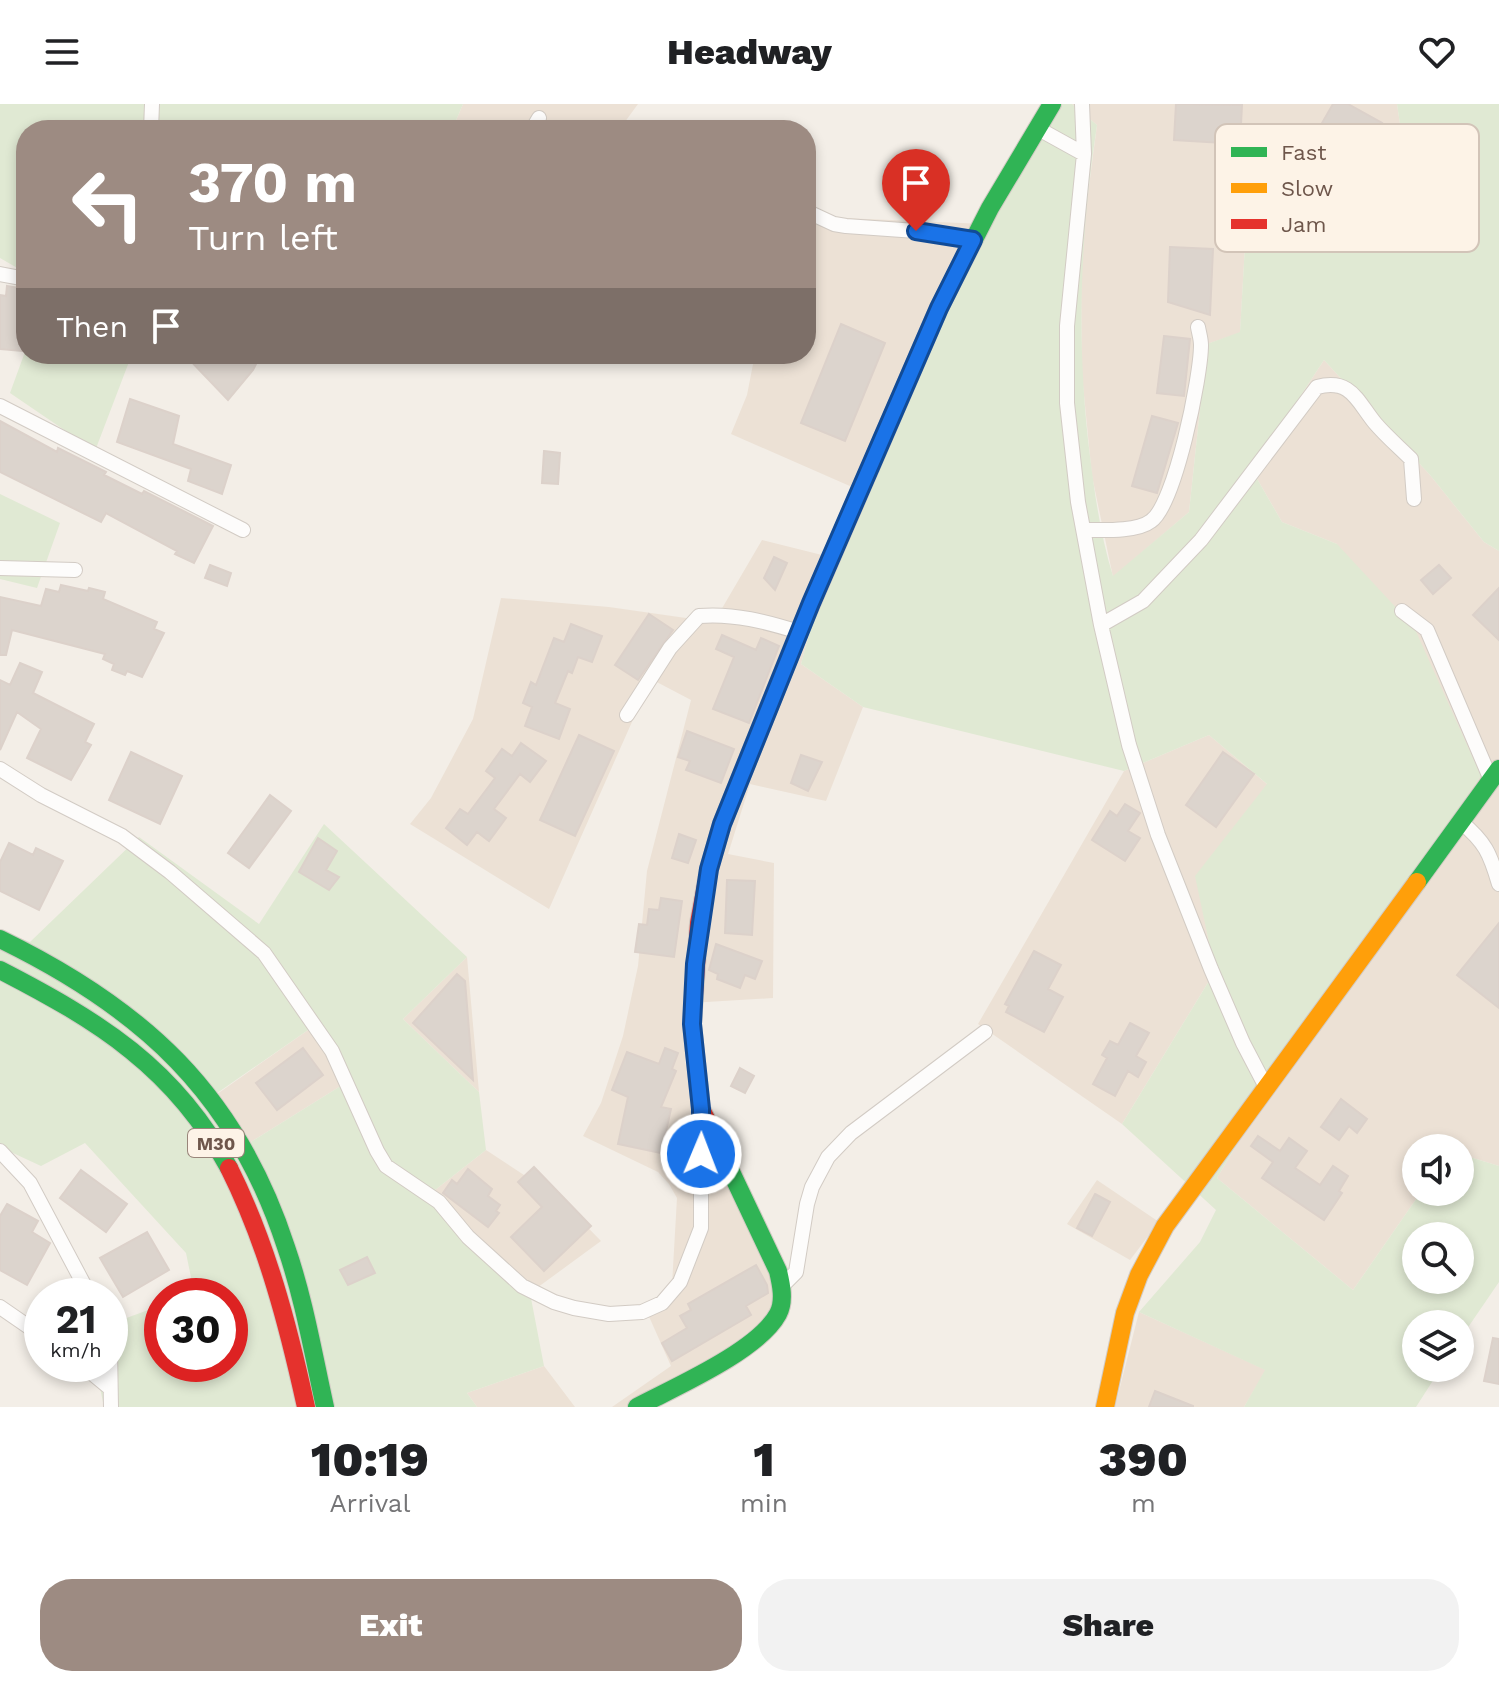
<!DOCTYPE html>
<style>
body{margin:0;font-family:"Work Sans",sans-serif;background:#f2f2f2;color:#202124;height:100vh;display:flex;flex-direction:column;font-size:30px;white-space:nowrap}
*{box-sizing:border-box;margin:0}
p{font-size:26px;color:#757577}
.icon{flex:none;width:44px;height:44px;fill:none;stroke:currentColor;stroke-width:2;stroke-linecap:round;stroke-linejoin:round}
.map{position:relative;height:1303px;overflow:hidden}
.panel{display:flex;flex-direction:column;background:#fff;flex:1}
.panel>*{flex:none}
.hud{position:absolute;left:16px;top:16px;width:800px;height:244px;border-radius:32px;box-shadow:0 4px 12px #0003;background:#9d8b82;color:#fff;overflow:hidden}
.tools{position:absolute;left:1402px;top:1030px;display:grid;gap:16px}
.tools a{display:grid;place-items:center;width:72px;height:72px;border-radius:50%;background:#fff;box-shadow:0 4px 12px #0003;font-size:40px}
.speed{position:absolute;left:24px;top:1174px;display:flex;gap:16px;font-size:40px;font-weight:700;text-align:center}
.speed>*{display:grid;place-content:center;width:104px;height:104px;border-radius:50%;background:#fff;box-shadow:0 4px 12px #0003;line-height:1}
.speed small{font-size:20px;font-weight:400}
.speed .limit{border:12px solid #d22;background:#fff;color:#111}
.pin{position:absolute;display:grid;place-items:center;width:68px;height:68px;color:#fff;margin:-82px -34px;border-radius:50% 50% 50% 0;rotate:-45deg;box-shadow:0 0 8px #0007}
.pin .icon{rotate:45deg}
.me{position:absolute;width:88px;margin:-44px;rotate:1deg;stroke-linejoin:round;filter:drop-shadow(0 0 6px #0008)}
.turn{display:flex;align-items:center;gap:28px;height:168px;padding:0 40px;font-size:36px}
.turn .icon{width:104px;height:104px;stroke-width:2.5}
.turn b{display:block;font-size:56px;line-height:68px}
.then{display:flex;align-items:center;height:76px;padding:0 40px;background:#0003;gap:16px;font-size:30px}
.eta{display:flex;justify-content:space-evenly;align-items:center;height:136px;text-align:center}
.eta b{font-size:48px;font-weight:800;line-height:56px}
.primary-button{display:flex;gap:16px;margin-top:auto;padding:16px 40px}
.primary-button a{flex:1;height:92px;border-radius:32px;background:#9d8b82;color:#fff;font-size:32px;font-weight:800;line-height:92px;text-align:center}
.primary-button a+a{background:#f2f2f2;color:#202124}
header{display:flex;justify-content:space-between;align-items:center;height:104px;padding:0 40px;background:#fff;font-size:36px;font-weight:800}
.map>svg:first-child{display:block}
</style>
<header><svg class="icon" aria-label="menu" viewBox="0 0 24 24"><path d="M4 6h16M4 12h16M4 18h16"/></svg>Headway<svg class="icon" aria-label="heart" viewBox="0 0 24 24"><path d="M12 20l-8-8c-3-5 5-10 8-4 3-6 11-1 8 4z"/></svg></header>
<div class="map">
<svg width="1499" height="1303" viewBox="0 0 1499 1303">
<rect width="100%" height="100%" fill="#f3eee7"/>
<path fill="#ece1d5" d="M 463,0 L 638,0 L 619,26 L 452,26 Z
M 1072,0 L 1397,0 L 1409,80 L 1350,84 L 1273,42 L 1246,123 L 1240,229 L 1207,240 L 1189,408 L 1113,473 L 1092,372 L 1082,271 L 1081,170 L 1084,120 L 1097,21 Z
M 819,113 L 985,120 L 868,390 L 731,330 L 747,291 L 755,250 L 806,250 L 806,137 Z
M 1324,256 L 1430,371 L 1484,438 L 1499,447 L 1499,1062 L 1460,1050 L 1460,1044 L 1416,1044 L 1416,1088 L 1421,1088 L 1353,1186 L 1217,1074 L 1282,964 L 1337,440 L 1282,418 L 1252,366 Z
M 762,436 L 830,453 L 801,560 L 863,603 L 826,697 L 750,680 L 728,750 L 774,759 L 773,894 L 690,899 L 685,956 L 692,996 L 767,1134 L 774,1208 L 653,1303 L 612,1303 L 671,1262 L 647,1208 L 672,1181 L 677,1094 L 669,1080 L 658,1068 L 583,1032 L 601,999 L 623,932 L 638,862 L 647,767 L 691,596 L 651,575 L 549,805 L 410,720 L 431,694 L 473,615 L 501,494 L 609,503 L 714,518 Z
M 1209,631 L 1268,681 L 1196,772 L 1215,867 L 1122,1020 L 978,920 L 1124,667 Z
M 467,853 L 479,988 L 403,915 Z
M 311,924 L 347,978 L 241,1044 L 210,995 Z
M 486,1046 L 559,1094 L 601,1137 L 530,1189 L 430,1090 Z
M 1097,1076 L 1159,1118 L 1130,1156 L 1067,1120 Z
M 1139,1208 L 1266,1266 L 1244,1303 L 1115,1303 Z
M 544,1262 L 575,1303 L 477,1303 L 467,1289 Z"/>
<path fill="#e0e9d3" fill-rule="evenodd" d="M 0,0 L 463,0 L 452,26 L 26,26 L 26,169 L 0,154 Z
M 1049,0 L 1072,0 L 1097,21 C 1080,131 1076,240 1090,352 C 1095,392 1101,434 1113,472 L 1189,408 L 1207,240 L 1240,228 L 1246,123 L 1273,42 L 1350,84 L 1409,81 L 1397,0 L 1499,0 L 1499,447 L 1484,438 L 1430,371 L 1324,256 L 1252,366 L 1282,418 L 1337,440 L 1414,523 L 1481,672 L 1282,964 L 1217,1074 L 1353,1186 L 1421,1088 L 1460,1088 L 1460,1050 L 1499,1062 L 1499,1178 L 1460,1235 L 1460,1220 L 1416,1220 L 1416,1264 L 1441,1264 L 1416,1303 L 1244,1303 L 1265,1266 L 1139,1208 L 1200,1138 L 1216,1106 L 1122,1020 L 1215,867 L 1195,772 L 1267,680 L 1209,631 L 1124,667 L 863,603 L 801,560 L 830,453 L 985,120 ZM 1416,1132 L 1460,1132 L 1460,1176 L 1416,1176 Z
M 26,245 L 26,250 L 132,250 L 95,347 L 10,289 Z
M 0,390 L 60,419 L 37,484 L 0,475 Z
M 324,720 L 467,853 L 403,915 L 479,988 L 486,1046 L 430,1090 L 530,1189 L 544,1262 L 467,1289 L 477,1303 L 104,1303 L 95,1260 L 110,1260 L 110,1220 L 162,1201 L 162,1260 L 230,1260 L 230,1192 L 186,1192 L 194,1188 L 186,1149 L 85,1039 L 41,1062 L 0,1043 L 0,827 L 30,838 L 139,733 L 259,820 ZM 311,924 L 347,978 L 241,1044 L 210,994 Z"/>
<path fill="#dcd4cd" stroke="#dcd1ca" stroke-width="2" d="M 1176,0 L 1242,1 L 1240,40 L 1174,36 Z
M 1333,0 L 1348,0 L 1382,19 L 1368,44 L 1322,19 Z
M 1170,143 L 1213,145 L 1210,211 L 1168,198 Z
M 7,182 L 26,185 L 26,236 L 23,236 L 22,247 L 0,245 L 0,191 L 6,192 Z
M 841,220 L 885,239 L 845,337 L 801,319 Z
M 1164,232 L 1190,235 L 1184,292 L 1157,289 Z
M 184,250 L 261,250 L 253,266 L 228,296 Z
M 130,295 L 179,312 L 173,340 L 231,361 L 222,390 L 188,377 L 191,365 L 117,338 Z
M 1152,312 L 1178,319 L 1157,389 L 1132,382 Z
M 0,317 L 57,348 L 58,344 L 106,368 L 104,371 L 142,390 L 144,387 L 213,422 L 194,459 L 175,450 L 177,447 L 106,409 L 101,418 L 0,368 Z
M 544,347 L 560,349 L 558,380 L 542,379 Z
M 774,453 L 787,459 L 775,486 L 764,474 Z
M 210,461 L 231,469 L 227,482 L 205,474 Z
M 1439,461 L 1451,474 L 1433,490 L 1421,476 Z
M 61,481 L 88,487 L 89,484 L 105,488 L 103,495 L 157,518 L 154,525 L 164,529 L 142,573 L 127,567 L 125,571 L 112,566 L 114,560 L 103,555 L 105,550 L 12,526 L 6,551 L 0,551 L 0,493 L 41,502 L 46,485 L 59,488 Z
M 1499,484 L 1499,536 L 1473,511 Z
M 649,510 L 673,526 L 638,576 L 615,561 Z
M 571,520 L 602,532 L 592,558 L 578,553 L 572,569 L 568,567 L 555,599 L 570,605 L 559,635 L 525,622 L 532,603 L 523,599 L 531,578 L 536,581 L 554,534 L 564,538 Z
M 722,531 L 756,546 L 761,534 L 779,542 L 749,619 L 713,605 L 734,553 L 716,545 Z
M 20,559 L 42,568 L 33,589 L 94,620 L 85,638 L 91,641 L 71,676 L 27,654 L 41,625 L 17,608 L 0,646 L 0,576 L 10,581 Z
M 687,627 L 734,645 L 721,679 L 686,666 L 690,657 L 678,653 Z
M 579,631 L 614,647 L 575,732 L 540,716 Z
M 521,639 L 546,657 L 530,678 L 520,670 L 494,705 L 506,714 L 489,737 L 477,728 L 467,741 L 446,724 L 460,705 L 468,710 L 495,674 L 486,667 L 502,645 L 512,652 Z
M 131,648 L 182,672 L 160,720 L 109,696 Z
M 1223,648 L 1254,670 L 1216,723 L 1186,701 Z
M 801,651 L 822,658 L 808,687 L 791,679 Z
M 270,691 L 291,707 L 249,764 L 228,749 Z
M 1125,700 L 1140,709 L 1128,727 L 1140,734 L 1125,757 L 1092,736 L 1110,707 L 1117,712 Z
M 679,730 L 696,736 L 688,759 L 672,754 Z
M 318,734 L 337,747 L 326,766 L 339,773 L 329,786 L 299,768 Z
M 9,739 L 33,751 L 36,744 L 63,757 L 39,806 L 0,787 L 0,758 Z
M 727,776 L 755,777 L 752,831 L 725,829 Z
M 661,794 L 682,797 L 674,853 L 635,848 L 639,820 L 647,821 L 649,805 L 659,806 Z
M 1499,819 L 1499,904 L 1457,871 Z
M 716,840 L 762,857 L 755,875 L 745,871 L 740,884 L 717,875 L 718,870 L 709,866 Z
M 1034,847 L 1061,861 L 1048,885 L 1063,893 L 1044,928 L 1006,908 L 1009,902 L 1005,900 Z
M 457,870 L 465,877 L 473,976 L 413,919 Z
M 1130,919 L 1149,929 L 1136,952 L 1146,958 L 1138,973 L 1128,967 L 1115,992 L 1093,980 L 1107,954 L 1102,951 L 1110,937 L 1118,941 Z
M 303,944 L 323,971 L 277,1006 L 256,979 Z
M 665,944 L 678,949 L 672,965 L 676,967 L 661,1003 L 671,1005 L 661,1049 L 618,1040 L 628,993 L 612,986 L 627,948 L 659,960 Z
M 740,964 L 754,972 L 745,989 L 731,982 Z
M 1341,995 L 1367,1015 L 1357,1029 L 1349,1022 L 1339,1036 L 1321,1023 Z
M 1258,1032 L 1280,1047 L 1289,1034 L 1307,1047 L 1295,1064 L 1320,1081 L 1333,1062 L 1348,1072 L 1339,1087 L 1342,1089 L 1324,1116 L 1262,1074 L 1273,1058 L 1251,1042 Z
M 534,1063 L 591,1122 L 544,1167 L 511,1133 L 542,1103 L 518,1078 Z
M 468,1065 L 492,1085 L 488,1092 L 500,1101 L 496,1107 L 499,1109 L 488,1123 L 443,1089 L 452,1076 L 457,1080 Z
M 81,1066 L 127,1100 L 106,1128 L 60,1094 Z
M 1095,1090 L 1110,1098 L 1092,1132 L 1077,1124 Z
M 7,1100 L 38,1117 L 32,1128 L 50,1139 L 27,1181 L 0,1166 L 0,1112 Z
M 147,1128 L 169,1166 L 123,1193 L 100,1154 Z
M 367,1153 L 375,1169 L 348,1181 L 340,1166 Z
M 756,1161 L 767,1181 L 768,1189 L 746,1202 L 751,1211 L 672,1257 L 662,1239 L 687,1224 L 680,1212 L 691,1206 L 688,1200 Z
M 1493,1234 L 1499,1235 L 1499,1280 L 1484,1277 Z
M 1155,1287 L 1193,1302 L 1193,1303 L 1149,1303 Z"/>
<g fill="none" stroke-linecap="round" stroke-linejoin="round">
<defs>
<path id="street" d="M 1082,0 L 1084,50 L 1067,222 L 1067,299 L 1078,398 L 1101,521 L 1129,641 L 1158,731 L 1211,865 L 1243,939 L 1266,983
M 1037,24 L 1084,50
M 151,26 L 152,0
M 532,26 L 539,14
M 806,107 L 834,120 L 846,122 L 916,127 L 973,136
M 0,170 L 26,175
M 0,302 L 243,426
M 1084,426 C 1102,426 1137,428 1151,417 C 1175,401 1201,272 1201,241 C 1201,235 1199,229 1198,223
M 0,464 L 75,466
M 1402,507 L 1427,526 L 1491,676
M 1101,521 L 1143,497 L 1201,436 L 1317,283 C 1351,274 1357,297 1375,319 C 1386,332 1399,343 1411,355 L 1414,395
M 627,611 L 670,544 L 699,512 C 734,509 767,518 799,528
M 0,665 L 41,691 L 122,732 L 170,768 L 264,849 L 332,947 L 377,1047 L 386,1062 L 439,1098 L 468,1133 L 522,1182 L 554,1198 L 574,1204 L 609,1210 L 642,1208 L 662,1199 L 680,1178 L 701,1124 L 701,1009
M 1461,718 C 1485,738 1490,749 1499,780
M 0,1047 L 30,1079 L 90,1192
M 782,1182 L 796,1168 L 807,1100 L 812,1083 L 828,1053 L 851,1029 L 985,928
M 0,1203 L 42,1232
M 110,1245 L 111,1303
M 81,1260 L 110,1284"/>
<path id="fast" d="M 870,364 L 939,204 L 990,104 L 1052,0
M 1417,778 L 1499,665
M 0,835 C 142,904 236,989 286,1143 C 304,1195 313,1249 325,1303
M 0,866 C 99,917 175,964 229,1064
M 637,1303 C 675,1283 758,1247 778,1210 C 785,1197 781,1180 778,1167 L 706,1015"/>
<path id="slow" d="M 1105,1303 L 1125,1209 L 1139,1171 L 1165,1122 L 1417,778"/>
<path id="jam" d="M 706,1015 L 701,1005 L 692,920 L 699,819 L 709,765 L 722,720 L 799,528 L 870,364
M 229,1064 C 267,1140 288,1221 306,1303"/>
</defs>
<use href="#street" stroke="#d2cbc4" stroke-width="16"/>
<use href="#fast" stroke="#d2cbc4" stroke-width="20"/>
<use href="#slow" stroke="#d2cbc4" stroke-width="20"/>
<use href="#jam" stroke="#d2cbc4" stroke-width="20"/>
<use href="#street" stroke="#fdfcfb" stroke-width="14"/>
<use href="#fast" stroke="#30b455" stroke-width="18"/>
<use href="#slow" stroke="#ff9f0a" stroke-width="18"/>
<use href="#jam" stroke="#e5322d" stroke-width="18"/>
</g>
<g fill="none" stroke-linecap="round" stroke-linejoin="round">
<defs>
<path id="route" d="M 701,1050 L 701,1005 L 692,920 L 695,860 L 709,765 L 722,720 L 811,499 L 939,204 L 973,136 L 916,127"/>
</defs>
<use href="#route" stroke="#114b97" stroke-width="20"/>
<use href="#route" stroke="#1a73e8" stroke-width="14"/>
</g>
<g text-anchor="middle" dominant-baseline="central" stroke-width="6" stroke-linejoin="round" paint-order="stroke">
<rect fill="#fdf3e7" stroke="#99857a" stroke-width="2" x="188" y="1025" width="56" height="28" rx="6"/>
<g font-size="18" font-weight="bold" fill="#6e564b">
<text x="216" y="1039">M30</text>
</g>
</g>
<rect x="1215" y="20" width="264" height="128" rx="12" fill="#fdf3e7" stroke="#d2c4b8" stroke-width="2"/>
<rect x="1231" y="43" width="36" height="10" fill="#30b455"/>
<rect x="1231" y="79" width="36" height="10" fill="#ff9f0a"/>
<rect x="1231" y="115" width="36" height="10" fill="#e5322d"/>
<g font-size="22" fill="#6e564b">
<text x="1281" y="56">Fast</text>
<text x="1281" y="92">Slow</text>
<text x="1281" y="128">Jam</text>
</g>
</svg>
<div class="tools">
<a><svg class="icon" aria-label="sound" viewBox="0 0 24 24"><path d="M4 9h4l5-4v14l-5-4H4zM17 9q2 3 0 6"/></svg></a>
<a><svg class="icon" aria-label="search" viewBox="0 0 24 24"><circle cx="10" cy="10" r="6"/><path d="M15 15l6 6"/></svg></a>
<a><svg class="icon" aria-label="layers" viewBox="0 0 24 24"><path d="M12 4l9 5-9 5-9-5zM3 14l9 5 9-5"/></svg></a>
</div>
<div class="speed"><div>21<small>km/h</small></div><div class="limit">30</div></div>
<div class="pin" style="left:916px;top:127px;background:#d93025"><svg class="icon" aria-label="arrive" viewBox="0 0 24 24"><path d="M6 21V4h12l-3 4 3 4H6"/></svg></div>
<svg class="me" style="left:701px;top:1050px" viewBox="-20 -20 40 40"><circle r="17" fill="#1a73e8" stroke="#fff" stroke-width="3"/><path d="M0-11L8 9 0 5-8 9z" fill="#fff"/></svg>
<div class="hud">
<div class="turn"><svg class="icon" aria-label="left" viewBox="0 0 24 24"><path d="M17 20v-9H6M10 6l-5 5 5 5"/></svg><div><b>370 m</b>Turn left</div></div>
<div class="then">Then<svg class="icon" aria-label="arrive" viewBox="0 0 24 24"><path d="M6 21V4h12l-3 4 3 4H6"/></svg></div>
</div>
</div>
<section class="panel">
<div class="eta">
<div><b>10:19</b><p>Arrival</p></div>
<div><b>1</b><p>min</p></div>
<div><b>390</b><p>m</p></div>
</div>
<div class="primary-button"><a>Exit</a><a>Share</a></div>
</section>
